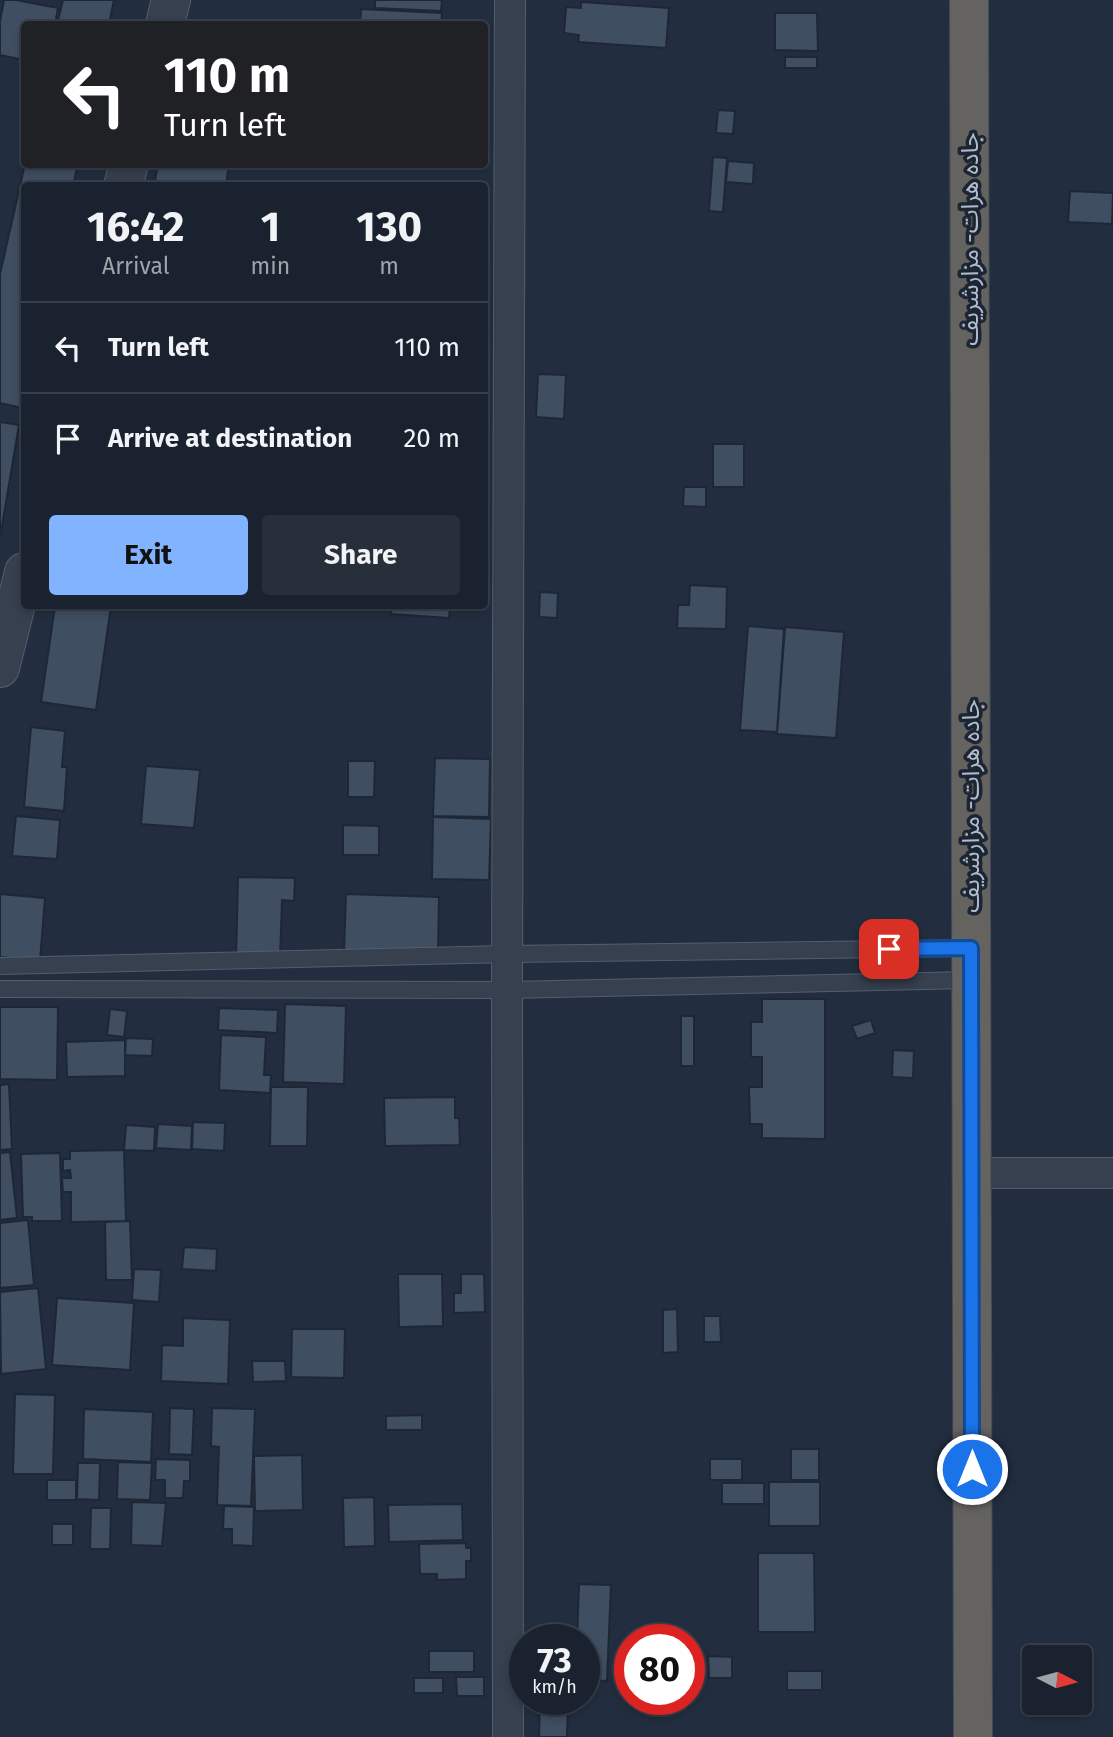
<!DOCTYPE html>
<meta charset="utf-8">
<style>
body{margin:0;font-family:"Fira Sans","Noto Sans Arabic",sans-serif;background:#272f3b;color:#f1f3f6;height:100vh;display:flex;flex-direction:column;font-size:26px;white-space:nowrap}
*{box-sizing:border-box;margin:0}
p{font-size:23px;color:#9fa4aa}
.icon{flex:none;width:38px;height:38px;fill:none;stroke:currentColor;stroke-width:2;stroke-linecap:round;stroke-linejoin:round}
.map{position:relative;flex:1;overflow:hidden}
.details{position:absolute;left:21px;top:182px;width:467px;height:427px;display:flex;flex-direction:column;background:#1a222f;border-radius:7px;box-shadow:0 4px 10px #0003,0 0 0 2px #383f4b}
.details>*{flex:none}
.banner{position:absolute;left:21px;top:21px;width:467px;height:147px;border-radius:7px;box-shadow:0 4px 10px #0003,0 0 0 2px #383f4b;background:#202124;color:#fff;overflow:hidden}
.needle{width:46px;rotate:96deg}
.buttons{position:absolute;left:1022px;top:1645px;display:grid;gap:14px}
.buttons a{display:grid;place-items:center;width:70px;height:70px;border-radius:7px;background:#1a222f;box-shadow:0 4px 10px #0003,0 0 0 2px #383f4b;font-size:35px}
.speed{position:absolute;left:509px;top:1624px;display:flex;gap:14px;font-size:35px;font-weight:700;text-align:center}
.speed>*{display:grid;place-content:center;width:91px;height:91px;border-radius:50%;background:#1a222f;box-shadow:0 4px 10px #0003,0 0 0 2px #383f4b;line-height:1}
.speed small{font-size:18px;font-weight:400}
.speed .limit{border:10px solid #d22;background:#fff;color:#111}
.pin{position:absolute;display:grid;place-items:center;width:60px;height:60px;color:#fff;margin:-30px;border-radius:14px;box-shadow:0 4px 10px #0006}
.me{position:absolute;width:77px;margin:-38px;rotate:0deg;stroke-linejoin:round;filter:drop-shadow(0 0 5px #0008)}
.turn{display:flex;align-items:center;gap:24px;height:147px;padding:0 28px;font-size:32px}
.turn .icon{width:91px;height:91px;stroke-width:2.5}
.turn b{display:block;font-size:49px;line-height:60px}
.eta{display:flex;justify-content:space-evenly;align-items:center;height:119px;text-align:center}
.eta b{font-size:42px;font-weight:700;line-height:49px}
.action{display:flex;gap:14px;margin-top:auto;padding:14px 28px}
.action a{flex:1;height:80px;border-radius:7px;background:#81b3ff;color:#111;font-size:28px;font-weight:700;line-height:80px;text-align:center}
.action a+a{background:#272f3b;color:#f1f3f6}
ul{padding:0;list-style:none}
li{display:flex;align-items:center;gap:21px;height:91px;padding:0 28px;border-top:2px solid #383f4b}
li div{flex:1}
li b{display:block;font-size:26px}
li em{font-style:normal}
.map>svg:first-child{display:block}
</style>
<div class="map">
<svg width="1113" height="1737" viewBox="0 0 1113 1737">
<rect width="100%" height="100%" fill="#222e3f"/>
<path fill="#404e61" stroke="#1d2736" stroke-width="2" d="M 4,0 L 16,0 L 58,8 L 55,24 L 24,24 L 24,60 L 0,55 L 0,21 Z
M 63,0 L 114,0 L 109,24 L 57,24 Z
M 375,0 L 442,0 L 441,11 L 375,8 Z
M 581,2 L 669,8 L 666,48 L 578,42 L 579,35 L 564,33 L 566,7 L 581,8 Z
M 361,9 L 442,13 L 441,24 L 360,24 Z
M 775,13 L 817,13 L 818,51 L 775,50 Z
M 785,57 L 817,57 L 817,68 L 785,68 Z
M 718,110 L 735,111 L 733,134 L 716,133 Z
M 713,157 L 727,158 L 723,212 L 709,211 Z
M 728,161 L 754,163 L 753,184 L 726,182 Z
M 25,164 L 78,164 L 73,186 L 24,186 L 24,395 L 22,408 L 0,403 L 0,274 Z
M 158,164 L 229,164 L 226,186 L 154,186 Z
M 1070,191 L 1113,193 L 1112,224 L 1068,222 Z
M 538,374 L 566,375 L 564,419 L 536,417 Z
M 0,422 L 19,425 L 0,538 Z
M 713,444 L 744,444 L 744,487 L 713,487 Z
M 684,487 L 706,487 L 706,507 L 683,506 Z
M 690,585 L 727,587 L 726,629 L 677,628 L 678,605 L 689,605 Z
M 540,592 L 558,593 L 557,618 L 539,617 Z
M 55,606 L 111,606 L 96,710 L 41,702 Z
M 392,606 L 450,606 L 449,618 L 391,614 Z
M 748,626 L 784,629 L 777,732 L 740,730 Z
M 785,627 L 844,632 L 836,738 L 777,734 Z
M 31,727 L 65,731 L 62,767 L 67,767 L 64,811 L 24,807 Z
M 435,758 L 490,759 L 489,817 L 433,816 Z
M 348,761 L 375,761 L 374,797 L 348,797 Z
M 146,766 L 200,770 L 194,828 L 141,824 Z
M 16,816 L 60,820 L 57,859 L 12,856 Z
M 433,817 L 491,819 L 489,880 L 432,879 Z
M 343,825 L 379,826 L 379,855 L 343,855 Z
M 238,877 L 295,878 L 294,901 L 282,900 L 280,959 L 236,958 Z
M 0,894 L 45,898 L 40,961 L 0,957 Z
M 346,894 L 439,897 L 438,953 L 344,951 Z
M 762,999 L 825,999 L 825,1139 L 762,1138 L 762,1124 L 750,1124 L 749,1087 L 762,1087 L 762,1057 L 751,1057 L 751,1022 L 762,1022 Z
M 285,1004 L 346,1006 L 344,1084 L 283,1082 Z
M 0,1007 L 58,1007 L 57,1080 L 0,1079 Z
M 219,1008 L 278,1010 L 277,1033 L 218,1030 Z
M 110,1009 L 127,1011 L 124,1037 L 107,1035 Z
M 681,1016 L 694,1016 L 694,1066 L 681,1066 Z
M 871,1020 L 875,1033 L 857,1039 L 852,1026 Z
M 221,1035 L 266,1037 L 264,1075 L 271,1075 L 270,1093 L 219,1090 Z
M 126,1038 L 153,1039 L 152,1056 L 125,1055 Z
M 125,1040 L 125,1076 L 67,1077 L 66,1042 Z
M 893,1050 L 914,1051 L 913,1078 L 892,1077 Z
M 9,1084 L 12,1149 L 0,1150 L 0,1085 Z
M 271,1087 L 308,1087 L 307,1146 L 270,1146 Z
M 455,1097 L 455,1118 L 459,1118 L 460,1145 L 385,1146 L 384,1098 Z
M 193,1122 L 225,1123 L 224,1151 L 192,1149 Z
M 158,1124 L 192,1126 L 191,1150 L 156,1148 Z
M 126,1125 L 155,1127 L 154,1151 L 124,1150 Z
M 124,1150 L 126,1221 L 71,1222 L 71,1192 L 63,1192 L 62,1178 L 71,1178 L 70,1170 L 63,1171 L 63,1159 L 70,1159 L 70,1151 Z
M 10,1152 L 17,1218 L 0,1220 L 0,1153 Z
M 60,1153 L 62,1221 L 32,1221 L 32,1217 L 23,1217 L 21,1154 Z
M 28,1220 L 34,1285 L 0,1288 L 0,1223 Z
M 130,1221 L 132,1280 L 106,1280 L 105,1222 Z
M 184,1247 L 217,1249 L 216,1271 L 182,1269 Z
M 134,1269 L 161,1270 L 159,1302 L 132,1300 Z
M 398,1274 L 442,1274 L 443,1326 L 399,1327 Z
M 461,1274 L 484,1274 L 485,1312 L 454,1313 L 454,1293 L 461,1293 Z
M 38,1288 L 46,1369 L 1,1374 L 0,1292 Z
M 57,1298 L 134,1303 L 130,1370 L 52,1365 Z
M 677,1309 L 678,1352 L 663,1353 L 663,1310 Z
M 704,1316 L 720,1316 L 721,1342 L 704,1342 Z
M 183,1318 L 230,1320 L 228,1384 L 161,1381 L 162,1345 L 183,1346 Z
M 292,1329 L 345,1329 L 344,1378 L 291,1377 Z
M 252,1361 L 285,1361 L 286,1381 L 253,1382 Z
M 15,1394 L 55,1395 L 53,1474 L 13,1474 Z
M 170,1408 L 194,1409 L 192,1455 L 169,1454 Z
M 212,1408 L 255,1409 L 251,1506 L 217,1505 L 219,1447 L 211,1446 Z
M 84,1409 L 153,1412 L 151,1462 L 83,1459 Z
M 422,1415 L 422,1430 L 386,1430 L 386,1416 Z
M 791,1449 L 819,1449 L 819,1480 L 791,1480 Z
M 302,1455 L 303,1510 L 255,1511 L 254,1456 Z
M 156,1459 L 190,1460 L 190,1481 L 184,1481 L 183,1498 L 165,1498 L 165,1480 L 155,1480 Z
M 710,1459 L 742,1459 L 742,1480 L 710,1480 Z
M 118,1462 L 152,1463 L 150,1500 L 117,1499 Z
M 78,1463 L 100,1463 L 99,1500 L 77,1499 Z
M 47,1480 L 76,1480 L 76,1500 L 47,1500 Z
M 769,1482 L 820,1482 L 820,1526 L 769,1526 Z
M 722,1483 L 764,1483 L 764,1504 L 722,1504 Z
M 374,1497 L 375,1546 L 344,1547 L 343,1498 Z
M 132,1502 L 166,1503 L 162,1546 L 131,1545 Z
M 462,1504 L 463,1540 L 389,1542 L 388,1505 Z
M 224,1506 L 254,1507 L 253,1546 L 232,1545 L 232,1529 L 223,1529 Z
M 91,1508 L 111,1508 L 110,1549 L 90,1549 Z
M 52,1524 L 73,1524 L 73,1545 L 52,1545 Z
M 466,1543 L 466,1548 L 471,1548 L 471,1561 L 466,1561 L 466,1579 L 437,1580 L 437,1574 L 420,1574 L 419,1544 Z
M 758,1553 L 814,1553 L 815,1632 L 758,1632 Z
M 579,1584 L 611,1585 L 607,1681 L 584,1680 L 584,1640 L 577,1640 Z
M 429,1651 L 474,1651 L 474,1672 L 429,1672 Z
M 708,1656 L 732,1657 L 732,1678 L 709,1678 Z
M 787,1671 L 822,1671 L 822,1690 L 787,1690 Z
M 456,1677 L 484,1677 L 484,1696 L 457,1696 Z
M 414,1678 L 443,1678 L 443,1693 L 414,1693 Z
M 540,1699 L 568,1699 L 567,1737 L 539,1737 Z"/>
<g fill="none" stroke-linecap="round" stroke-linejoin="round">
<defs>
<path id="service" d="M 0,966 L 507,954 L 971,948
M 0,989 L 507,990 L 971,980"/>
<path id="minor" d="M 971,1173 L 1113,1173
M 508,1737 L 507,990 L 510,0"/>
<path id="tertiary" d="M 165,24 L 171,0
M 123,186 L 129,164
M 0,668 L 24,572"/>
<path id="trunk" d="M 969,0 L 973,1737"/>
</defs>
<use href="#service" stroke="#545e6d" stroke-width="18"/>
<use href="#minor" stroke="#545e6d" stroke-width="32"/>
<use href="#tertiary" stroke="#545e6d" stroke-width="40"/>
<use href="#trunk" stroke="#414b5a" stroke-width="40"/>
<use href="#service" stroke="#36404f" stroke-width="16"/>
<use href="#minor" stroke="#36404f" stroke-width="30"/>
<use href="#tertiary" stroke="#36404f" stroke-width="38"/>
<use href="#trunk" stroke="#646360" stroke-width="38"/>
</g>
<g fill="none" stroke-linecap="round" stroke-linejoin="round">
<defs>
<path id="route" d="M 889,949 L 971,948 L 972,1469"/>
</defs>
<use href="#route" stroke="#114b97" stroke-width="18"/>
<use href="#route" stroke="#1a73e8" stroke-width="12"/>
</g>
<g text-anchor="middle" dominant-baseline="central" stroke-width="7" stroke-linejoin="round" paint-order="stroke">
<g font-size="24" fill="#b2bbca" stroke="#1b2534">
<text transform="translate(970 239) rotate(-90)">جاده هرات- مزارشریف</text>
<text transform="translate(971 806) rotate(-90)">جاده هرات- مزارشریف</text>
</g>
</g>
</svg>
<div class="buttons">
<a><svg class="needle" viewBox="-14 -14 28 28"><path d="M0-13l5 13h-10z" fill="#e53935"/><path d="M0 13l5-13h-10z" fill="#9fa4aa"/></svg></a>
</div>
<div class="speed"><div>73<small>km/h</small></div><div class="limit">80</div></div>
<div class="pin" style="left:889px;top:949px;background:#d93025"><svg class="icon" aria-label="arrive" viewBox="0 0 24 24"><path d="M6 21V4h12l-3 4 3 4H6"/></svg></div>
<svg class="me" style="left:972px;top:1469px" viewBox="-20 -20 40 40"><circle r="17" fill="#1a73e8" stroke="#fff" stroke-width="3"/><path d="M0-11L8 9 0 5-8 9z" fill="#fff"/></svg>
<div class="banner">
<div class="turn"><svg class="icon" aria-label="left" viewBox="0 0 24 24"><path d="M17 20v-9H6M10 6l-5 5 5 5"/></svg><div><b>110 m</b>Turn left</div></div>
</div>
<section class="details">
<div class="eta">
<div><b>16:42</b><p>Arrival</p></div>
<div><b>1</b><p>min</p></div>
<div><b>130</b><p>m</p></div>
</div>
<ul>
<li><svg class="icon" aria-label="left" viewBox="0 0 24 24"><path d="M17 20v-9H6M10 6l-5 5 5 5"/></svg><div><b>Turn left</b></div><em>110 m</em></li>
<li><svg class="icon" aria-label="arrive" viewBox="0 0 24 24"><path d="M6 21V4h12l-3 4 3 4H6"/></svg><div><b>Arrive at destination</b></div><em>20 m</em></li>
</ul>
<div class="action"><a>Exit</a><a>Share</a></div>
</section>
</div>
